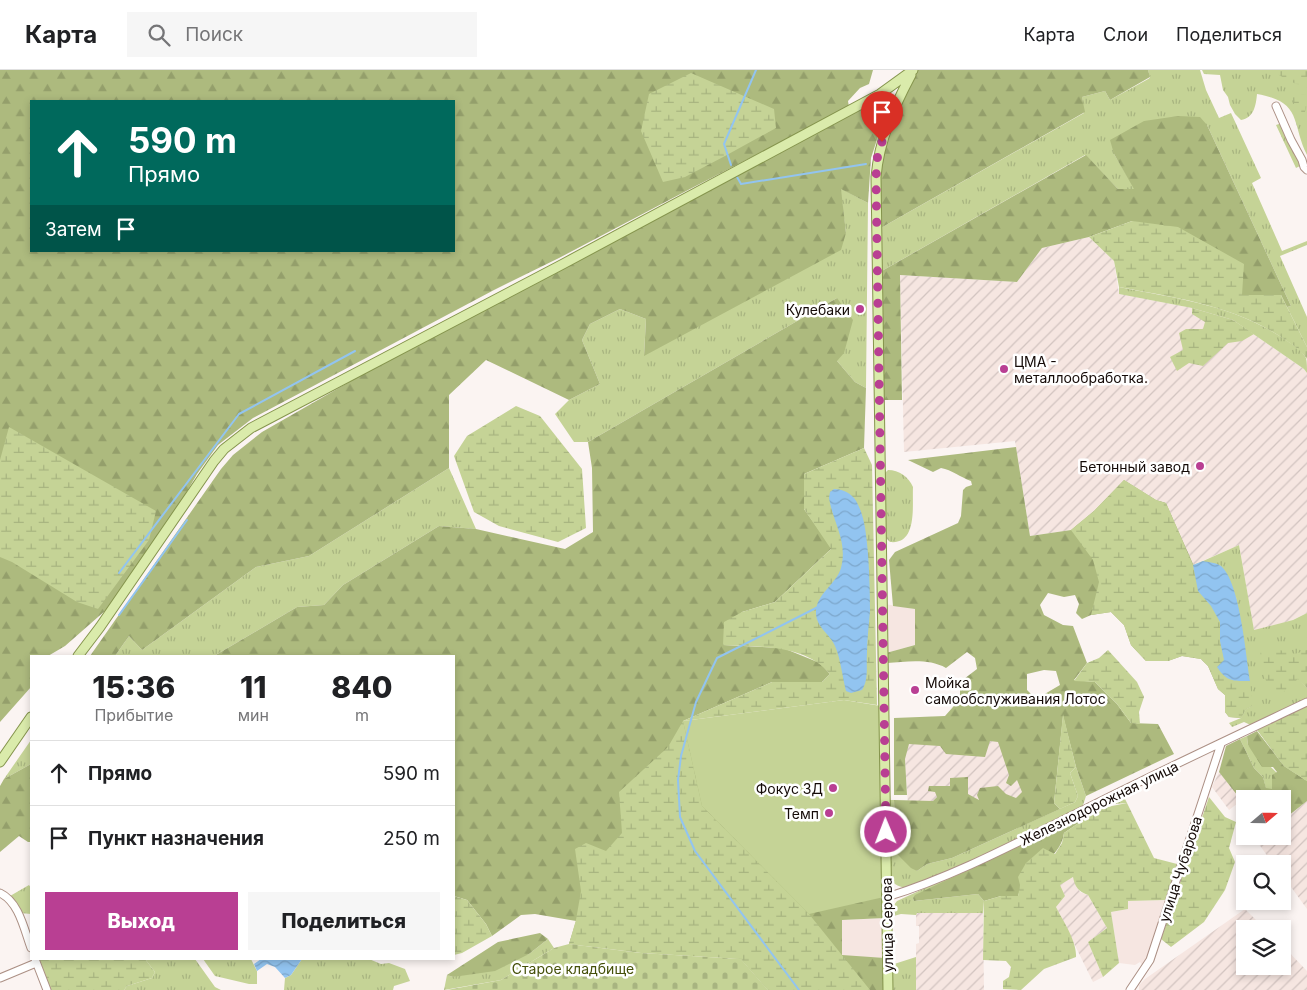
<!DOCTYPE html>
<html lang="ru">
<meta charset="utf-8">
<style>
body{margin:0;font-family:Inter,sans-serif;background:#f6f6f6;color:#202124;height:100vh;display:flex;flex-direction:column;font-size:19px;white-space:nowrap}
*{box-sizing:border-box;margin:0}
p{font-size:16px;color:#757577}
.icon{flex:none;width:28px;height:28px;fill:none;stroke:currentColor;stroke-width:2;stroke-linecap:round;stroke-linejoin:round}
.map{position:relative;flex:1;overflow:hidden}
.details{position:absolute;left:30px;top:585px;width:425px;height:305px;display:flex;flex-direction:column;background:#fff;border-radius:0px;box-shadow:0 2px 8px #0003}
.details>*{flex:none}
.guide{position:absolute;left:30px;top:30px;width:425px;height:152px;border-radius:0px;box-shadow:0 2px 8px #0003;background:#00695c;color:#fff;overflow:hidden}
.needle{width:32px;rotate:70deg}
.fabs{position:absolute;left:1236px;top:720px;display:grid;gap:10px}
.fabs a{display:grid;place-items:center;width:55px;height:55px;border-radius:0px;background:#fff;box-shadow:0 2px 8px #0003;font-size:25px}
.pin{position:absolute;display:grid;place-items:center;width:42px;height:42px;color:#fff;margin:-51px -21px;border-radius:50% 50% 50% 0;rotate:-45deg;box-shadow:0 0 5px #0007}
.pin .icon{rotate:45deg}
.me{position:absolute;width:55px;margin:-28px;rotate:359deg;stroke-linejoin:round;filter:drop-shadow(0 0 4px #0008)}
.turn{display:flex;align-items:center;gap:18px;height:105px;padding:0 15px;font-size:22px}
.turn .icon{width:65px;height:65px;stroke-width:2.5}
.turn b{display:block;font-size:35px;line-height:42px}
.then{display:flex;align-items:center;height:48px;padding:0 15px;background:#0003;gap:10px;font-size:19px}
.eta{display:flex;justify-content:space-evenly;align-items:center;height:85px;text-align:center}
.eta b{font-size:30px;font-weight:800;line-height:35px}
.cta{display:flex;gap:10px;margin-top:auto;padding:10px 15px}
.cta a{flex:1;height:58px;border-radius:0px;background:#b93f93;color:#fff;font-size:20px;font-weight:800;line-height:58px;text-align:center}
.cta a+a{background:#f6f6f6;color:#202124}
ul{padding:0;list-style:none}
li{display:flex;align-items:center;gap:15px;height:65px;padding:0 15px;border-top:1px solid #e0e0e0}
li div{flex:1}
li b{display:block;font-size:19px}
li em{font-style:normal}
header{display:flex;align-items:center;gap:30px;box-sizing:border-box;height:70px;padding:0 25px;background:#fff;border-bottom:1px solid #e0e0e0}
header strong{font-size:24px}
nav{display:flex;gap:28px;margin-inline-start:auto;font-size:18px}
.search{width:350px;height:45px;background:#f6f6f6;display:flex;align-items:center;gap:12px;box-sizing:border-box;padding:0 18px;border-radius:0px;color:#757577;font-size:19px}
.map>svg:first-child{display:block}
</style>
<header>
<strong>Карта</strong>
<div class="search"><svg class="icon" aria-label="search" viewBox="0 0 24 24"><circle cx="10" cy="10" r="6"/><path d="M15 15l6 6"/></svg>Поиск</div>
<nav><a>Карта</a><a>Слои</a><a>Поделиться</a></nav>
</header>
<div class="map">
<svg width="1307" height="920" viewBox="0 0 1307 920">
<defs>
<pattern id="industrial-furrows" width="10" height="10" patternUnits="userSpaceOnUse" patternTransform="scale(1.25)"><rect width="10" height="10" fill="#f6e6e1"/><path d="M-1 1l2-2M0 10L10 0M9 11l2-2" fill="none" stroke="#d2c4c0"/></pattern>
<pattern id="grass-tufts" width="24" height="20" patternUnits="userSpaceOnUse" patternTransform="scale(1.25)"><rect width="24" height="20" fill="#c5d396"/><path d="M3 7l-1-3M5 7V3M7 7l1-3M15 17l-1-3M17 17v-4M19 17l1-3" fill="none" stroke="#a8b480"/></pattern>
<pattern id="forest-firs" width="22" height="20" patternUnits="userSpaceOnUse" patternTransform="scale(1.25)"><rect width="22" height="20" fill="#adba7e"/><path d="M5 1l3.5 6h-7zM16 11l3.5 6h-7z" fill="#949f6b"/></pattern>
<pattern id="wetland-marsh" width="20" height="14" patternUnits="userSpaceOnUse" patternTransform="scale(1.25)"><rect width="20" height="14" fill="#c5d396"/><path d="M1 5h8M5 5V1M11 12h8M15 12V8" fill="none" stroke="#a8b480"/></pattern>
<pattern id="cemetery-stones" width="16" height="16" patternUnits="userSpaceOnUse" patternTransform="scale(1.25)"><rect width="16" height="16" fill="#c5d396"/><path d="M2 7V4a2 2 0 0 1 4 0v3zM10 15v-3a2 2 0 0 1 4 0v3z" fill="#a8b480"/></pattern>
<pattern id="water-waves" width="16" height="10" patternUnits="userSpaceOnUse" patternTransform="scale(1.25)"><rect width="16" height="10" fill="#92c4f0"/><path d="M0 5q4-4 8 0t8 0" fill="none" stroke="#7da7cc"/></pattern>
</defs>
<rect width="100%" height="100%" fill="#fbf4f2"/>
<path fill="#f6e6e1" d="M 885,534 L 915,539 L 915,575 L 886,583 Z
M 1170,830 L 1144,898 L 1140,892 L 1135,895 L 1119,893 L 1111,842 L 1128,839 L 1127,831 Z
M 885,848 L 885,888 L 842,886 L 842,850 Z"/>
<path fill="url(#industrial-furrows)" d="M 1089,167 L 1114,191 L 1119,224 L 1192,238 L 1233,250 L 1304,299 L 1307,303 L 1307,543 L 1293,550 L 1254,561 L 1239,475 L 1193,495 L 1166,433 L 1156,430 L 1124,410 L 1094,441 L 1071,460 L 1030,466 L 1015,371 L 904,382 L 900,205 L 1017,212 L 1042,178 Z
M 1032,640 L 1042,740 L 911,781 L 903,660 Z
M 1219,702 L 1242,730 L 1229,740 L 1212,717 Z
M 1307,731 L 1307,839 L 1283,806 L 1282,794 L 1273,794 L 1256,770 L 1262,766 L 1282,766 L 1283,750 Z
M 1073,807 L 1080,822 L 1088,825 L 1107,858 L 1088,872 L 1103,907 L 1093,912 L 1056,837 L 1065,826 L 1059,815 Z
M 1245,839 L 1265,859 L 1245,859 L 1245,896 L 1282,896 L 1283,876 L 1307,901 L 1307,920 L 1139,920 L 1139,915 L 1145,909 Z
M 916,843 L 983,843 L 984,920 L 916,920 L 916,874 L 919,873 L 919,856 L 916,856 Z"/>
<path fill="url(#grass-tufts)" d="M 1148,0 L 1200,0 L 1206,20 L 1219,48 L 1231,43 L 1261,108 L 1252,113 L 1282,181 L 1307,171 L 1307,175 L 1280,186 L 1307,247 L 1307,277 L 1287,237 L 1291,236 L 1207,55 L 1114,84 L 1135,119 L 1118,119 L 1085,85 L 880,202 L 879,159 L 1084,43 L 1082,27 L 1105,21 L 1110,30 L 1150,8 Z
M 1202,0 L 1307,0 L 1307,85 C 1291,53 1303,32 1257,24 C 1256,35 1254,48 1241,50 L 1235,44 L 1230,35 L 1228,27 L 1223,20 L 1220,5 L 1204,4 Z
M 1282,53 L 1302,95 L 1296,98 L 1276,55 Z
M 840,118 L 868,133 L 866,318 L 855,312 L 837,291 L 837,228 L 588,372 L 574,372 L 555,344 L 569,330 L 600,314 L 582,270 L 590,254 L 620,239 L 646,249 L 644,285 L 846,163 Z
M 1119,217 C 1179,229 1234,235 1286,270 C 1293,275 1302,280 1306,288 C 1307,292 1307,298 1307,303 L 1304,299 L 1233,250 L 1192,238 L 1119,224 Z
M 449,398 L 476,459 L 439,456 L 343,515 L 324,535 L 297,537 L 214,586 L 115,586 L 129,566 L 142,580 L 256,497 L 309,486 Z
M 888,400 C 899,400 909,407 913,417 C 912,435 918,475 890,472 L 885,467 L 884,404 Z
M 1239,475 L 1254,560 L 1293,550 L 1307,543 L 1307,596 L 1299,609 L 1307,618 L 1307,711 L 1284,696 L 1255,657 L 1244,652 L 1232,657 L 1229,653 L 1241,648 L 1246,639 L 1252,636 L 1236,527 L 1203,491 Z
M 1247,666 L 1248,675 L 1277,703 L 1272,719 L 1266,719 L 1263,707 L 1254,698 L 1240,669 Z
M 31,670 L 31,694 L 4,709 Z
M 1076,697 L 1086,726 L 1082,738 L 1009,775 L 909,818 C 900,817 894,816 890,807 L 888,730 L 894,730 L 896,783 L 917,801 L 927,794 L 952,788 L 1075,732 L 1078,726 L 1070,703 Z
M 1123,725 L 1127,733 L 1114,734 L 1107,737 L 1103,735 L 913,828 L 914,831 L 978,824 L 984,831 L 983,843 L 917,843 L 916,845 L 901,844 L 890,847 L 890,840 L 897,831 L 1010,779 L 1118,726 Z
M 29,815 L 31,818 L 31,844 L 20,843 L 10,826 Z
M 548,869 L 554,878 L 501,910 L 444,920 L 447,905 L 453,907 L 529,884 Z
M 916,887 L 916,920 L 891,920 L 891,895 Z
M 145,889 L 195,889 L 215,917 L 221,920 L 124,920 L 127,916 L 152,908 L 155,902 Z
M 203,889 L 251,889 L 257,901 L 257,914 L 249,914 L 215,906 Z
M 302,889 L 369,889 L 381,894 L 389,893 L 405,899 L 410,911 L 394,916 L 393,920 L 284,920 L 285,908 L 291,905 Z"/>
<path fill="url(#forest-firs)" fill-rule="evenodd" d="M 0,0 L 873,0 L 869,14 L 860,18 L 848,31 L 849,37 L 690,119 L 559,188 L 494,220 L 253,348 L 218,375 L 197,404 L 173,446 L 106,540 L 65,576 L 48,586 L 31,586 L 31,617 L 0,652 ZM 56,30 L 454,31 L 454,181 L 31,181 L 31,31 Z
M 917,0 L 1148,0 L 1150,7 L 1110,30 L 1105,21 L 1082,27 L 1085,42 L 879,159 L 880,89 L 907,12 Z
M 874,30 L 886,42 L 871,88 L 868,133 L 841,119 L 846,163 L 841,180 L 644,286 L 646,249 L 620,239 L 590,254 L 582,270 L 600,314 L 569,330 L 486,290 L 449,325 L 449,398 L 309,486 L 256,497 L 142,580 L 129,566 L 115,586 L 90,586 L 221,399 L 233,385 L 262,362 L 475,240 Z
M 1178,46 L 1200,47 L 1207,55 L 1291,236 L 1287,237 L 1281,225 L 1241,225 L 1132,151 L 1089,167 L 1042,178 L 1017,212 L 900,205 L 902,330 L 882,330 L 880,202 L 1086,85 L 1118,119 L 1134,119 L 1114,84 L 1110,70 L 1144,51 Z
M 837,228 L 853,250 L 844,283 L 837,291 L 855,312 L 866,318 L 864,378 L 804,404 L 804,439 L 832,478 L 775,532 L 742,542 L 723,575 L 783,578 L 820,593 L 830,604 L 822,612 L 772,612 L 683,651 L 884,827 L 885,848 L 842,850 L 842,885 L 885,888 L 885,920 L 768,920 L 741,889 L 569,874 L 576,851 L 535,844 L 521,845 L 492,866 L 486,854 L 467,830 L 454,826 L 454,586 L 214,586 L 297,537 L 324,535 L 343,515 L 439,456 L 476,459 L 565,479 L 593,462 L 592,398 L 588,372 Z
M 1016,377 L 1030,466 L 1071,460 L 1094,441 L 1124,410 L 1156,430 L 1166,433 L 1252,627 L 1252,636 L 1246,639 L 1241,648 L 1229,647 L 1225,642 L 1225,625 L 1218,619 L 1208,596 L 1201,589 L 1182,586 L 1168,591 L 1146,591 L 1131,575 L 1124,555 L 1111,542 L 1091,545 L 1082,549 L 1076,543 L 1079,534 L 1075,525 L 1064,527 L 1048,523 L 1040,535 L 1044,545 L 1063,555 L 1073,556 L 1087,593 L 1074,610 L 1095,612 L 1117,634 L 1131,653 L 1158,654 L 1174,684 L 1086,726 L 1076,697 L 1063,646 L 1054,733 L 1060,739 L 952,788 L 927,794 L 917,801 L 911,798 L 896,783 L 894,730 L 933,731 L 937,727 L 935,722 L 928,721 L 929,716 L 950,716 L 950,708 L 968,707 L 968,724 L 979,730 L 977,725 L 980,718 L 998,716 L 1006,724 L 1016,728 L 1022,722 L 1017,710 L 1011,716 L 1006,713 L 1009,705 L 998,672 L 990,671 L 985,687 L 946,684 L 940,676 L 909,674 L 905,689 L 907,725 L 894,725 L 894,648 L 945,646 L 960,629 L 960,612 L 977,599 L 975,588 L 967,582 L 946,598 C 928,588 906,592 887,593 L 886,583 L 915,575 L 915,539 L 893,536 L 889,490 L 895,482 L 958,453 L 961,446 L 963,420 L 966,417 L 972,415 L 971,411 C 960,407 952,400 941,398 L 933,402 L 908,390 ZM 1044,600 L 1056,601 L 1060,615 L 1043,625 L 1031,624 L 1027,620 L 1027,604 Z
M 1257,661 L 1284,696 L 1307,711 L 1307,731 L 1283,750 L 1282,729 L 1245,729 L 1245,735 L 1219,702 L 1226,676 L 1240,669 L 1254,698 L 1263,707 L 1266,718 L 1272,719 L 1272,705 L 1277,702 L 1273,697 L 1262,697 L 1248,675 L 1247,666 Z
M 31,694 L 31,772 L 28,772 L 19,766 L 0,782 L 0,716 L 4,709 Z
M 1088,743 L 1083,750 L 1064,763 C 1060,792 1025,799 1018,826 L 1001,826 L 984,831 L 978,824 L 914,831 L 913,828 L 915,825 Z
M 540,863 L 548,869 L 529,884 L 495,901 L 453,907 L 447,905 L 498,872 Z"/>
<path fill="url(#wetland-marsh)" d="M 1269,0 L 1307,0 L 1307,15 L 1296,14 Z
M 691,3 L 774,39 L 776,58 L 725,86 L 685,107 L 663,112 L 641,61 L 649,24 Z
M 1288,24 L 1307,25 L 1306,39 L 1303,47 L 1301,48 L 1297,37 Z
M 1132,151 L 1178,157 L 1244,194 L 1242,225 L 1281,225 L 1307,277 L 1307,289 C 1301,280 1293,275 1284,269 C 1234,235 1176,228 1119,217 L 1114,191 L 1089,167 Z
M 1192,238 L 1233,250 L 1254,264 L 1242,271 L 1228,273 L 1203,296 L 1189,293 L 1177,301 L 1170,287 L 1183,280 L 1179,263 L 1186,259 L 1203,259 L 1205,252 L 1192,244 Z
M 516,336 L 540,346 L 582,399 L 586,458 L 558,472 L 499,456 L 474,442 L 454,386 L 467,366 Z
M 9,357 L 156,441 L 149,470 L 98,539 L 77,532 L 12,492 L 0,487 L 0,390 Z
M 864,378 L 872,395 L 877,635 L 844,630 L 683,651 L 702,736 L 809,844 L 870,920 L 768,920 L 741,889 L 641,883 L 569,874 L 576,850 L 581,821 L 575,779 L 586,773 L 606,781 L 622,763 L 619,722 L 668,677 L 683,651 L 772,612 L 822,612 L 830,604 C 805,574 758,577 723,575 L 724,552 L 742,542 L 775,532 L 831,479 L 804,439 L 804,404 Z
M 1124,410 L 1156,430 L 1166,433 L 1193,495 L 1203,491 L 1221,495 L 1228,506 L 1236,527 L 1252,627 L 1252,636 L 1246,639 L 1241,648 L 1229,647 L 1225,642 L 1225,625 L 1218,619 L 1208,596 L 1201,589 L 1182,586 L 1168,591 L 1146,591 L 1131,575 L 1124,555 L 1111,542 L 1091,545 L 1099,512 L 1093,490 L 1071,460 L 1094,441 Z
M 1260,575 L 1295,584 L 1307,580 L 1307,618 L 1298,609 L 1280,625 L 1266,611 L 1261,593 Z
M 1108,580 L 1137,612 L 1144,627 L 1139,642 L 1140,654 L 1131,653 L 1117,634 L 1095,612 L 1074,611 L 1087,593 L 1099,588 Z
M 1307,632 L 1307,711 L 1284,696 L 1255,657 Z
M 1063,644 L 1076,697 L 1070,703 L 1078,726 L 1075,732 L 1060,739 L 1054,733 Z
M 1209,727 L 1225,747 L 1236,752 L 1229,778 L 1235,792 L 1225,820 L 1204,852 L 1171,877 L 1161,869 Z
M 1127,733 L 1154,788 L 1177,794 L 1166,830 L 1128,831 L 1128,839 L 1111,842 L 1119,893 L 1103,907 L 1088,872 L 1107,858 L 1088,825 C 1078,821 1075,817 1073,807 L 1060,815 L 1065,826 L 1056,837 C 1063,851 1077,871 1076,887 L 1044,899 L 1021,920 L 1003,919 L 1003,911 L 1009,907 L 1011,897 L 1006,891 L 983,890 L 984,831 L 1001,826 L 1018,826 L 1020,815 L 1018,807 L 1026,793 L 1043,778 L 1055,784 L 1062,773 L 1064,763 L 1083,750 L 1088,743 L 1103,735 L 1107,737 Z
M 454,826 L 467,830 L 486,854 L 492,866 L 462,883 L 454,885 Z
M 37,889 L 145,889 L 155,902 L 152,908 L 127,916 L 124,920 L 49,920 Z"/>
<path fill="url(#cemetery-stones)" d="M 569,874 L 641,883 L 741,889 L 768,920 L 447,920 L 501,910 L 554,878 Z"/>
<path fill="#c5d396" d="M 844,630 L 881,636 L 884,827 L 809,844 L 702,736 L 683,651 Z"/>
<path fill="url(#water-waves)" d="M 834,419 C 841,419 849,422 854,428 C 861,437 865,454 866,465 C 869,486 870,519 870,541 C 869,555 867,569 867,583 C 866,596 869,609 862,620 L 851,623 L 846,621 C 842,606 841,590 835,576 C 830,564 817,558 816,544 C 815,524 836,515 841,498 C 848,471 833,453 829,428 L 830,422 Z
M 1203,491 C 1208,492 1217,493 1221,496 C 1240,512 1246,586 1250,611 C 1233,611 1227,612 1217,597 L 1224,590 L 1220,571 L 1220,552 L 1211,536 L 1198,521 L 1193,495 Z
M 261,889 L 302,889 L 291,905 L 285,908 L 275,897 L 267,894 L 257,901 L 254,894 Z"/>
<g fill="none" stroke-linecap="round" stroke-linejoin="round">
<path stroke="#92c4f0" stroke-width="2" d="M 731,95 L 724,74 L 756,0
M 737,107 L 741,114 L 866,94
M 119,503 L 239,344 L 355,281
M 119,545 L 187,450
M 799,920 L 695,781 L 680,747 L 678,710 L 681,686 L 696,632 L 717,588 L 818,537"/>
<defs>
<path id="minor" d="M 1276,36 L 1291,70 L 1302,90 L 1304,97 L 1307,100
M 0,823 C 19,832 24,859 31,878
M 887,827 C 955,806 1018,772 1081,741 C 1156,703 1231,668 1307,632
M 35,889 L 47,920
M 0,908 L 36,893
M 1130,920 L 1150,890 L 1221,674"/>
<path id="major" d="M 78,586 L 100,557 L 214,391 L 224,379 L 251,358 L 563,194 L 880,24 L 913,0
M 0,692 L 31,647
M 888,920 L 876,107 C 879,70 894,37 911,5"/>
</defs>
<use href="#minor" stroke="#ac9085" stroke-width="9"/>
<use href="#major" stroke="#85944d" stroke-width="11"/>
<use href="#minor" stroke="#fff" stroke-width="7"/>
<use href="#major" stroke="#daebab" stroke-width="9"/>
</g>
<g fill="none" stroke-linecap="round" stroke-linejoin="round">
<path stroke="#b93f93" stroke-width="9" stroke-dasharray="0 16.2" d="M 882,72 L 877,89 L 876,108 L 886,762"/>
</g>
<g fill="#b93f93" stroke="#fff" stroke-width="2">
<circle cx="860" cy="239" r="5"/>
<circle cx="1004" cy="299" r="5"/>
<circle cx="1200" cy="396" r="5"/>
<circle cx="915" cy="620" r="5"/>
<circle cx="833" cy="718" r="5"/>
<circle cx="829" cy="743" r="5"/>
</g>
<g text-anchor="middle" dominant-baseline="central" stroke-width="5" stroke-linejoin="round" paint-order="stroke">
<g font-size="14" fill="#140a07" stroke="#fff" text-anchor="end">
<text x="850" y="239">Кулебаки</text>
<text x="1014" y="291" text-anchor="start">ЦМА -<tspan x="1014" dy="16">металлообработка.</tspan></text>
<text x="1190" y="396">Бетонный завод</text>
<text x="925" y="612" text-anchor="start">Мойка<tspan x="925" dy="16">самообслуживания Лотос</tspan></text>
<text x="823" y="718">Фокус 3Д</text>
<text x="819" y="743">Темп</text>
</g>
<g font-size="14" fill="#140a07" stroke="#fff">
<text transform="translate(1099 733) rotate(-26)">Железнодорожная улица</text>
<text transform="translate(1180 799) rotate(-72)">улица Чубарова</text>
<text transform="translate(887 855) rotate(-91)">улица Серова</text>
</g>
<g font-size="14" fill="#455009" stroke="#fff">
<text x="573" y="898">Старое кладбище</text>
</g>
</g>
</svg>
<div class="fabs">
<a><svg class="needle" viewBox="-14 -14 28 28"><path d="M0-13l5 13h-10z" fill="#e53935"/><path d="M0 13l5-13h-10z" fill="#757577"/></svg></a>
<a><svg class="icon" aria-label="search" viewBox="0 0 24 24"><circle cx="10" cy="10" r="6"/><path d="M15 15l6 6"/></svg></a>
<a><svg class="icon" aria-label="layers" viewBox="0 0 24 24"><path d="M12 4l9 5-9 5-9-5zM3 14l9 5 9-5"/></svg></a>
</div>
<div class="pin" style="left:882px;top:72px;background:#d93025"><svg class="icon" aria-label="arrive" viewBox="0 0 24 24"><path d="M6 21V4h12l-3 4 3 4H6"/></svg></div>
<svg class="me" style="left:886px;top:762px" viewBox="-20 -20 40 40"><circle r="17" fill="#b93f93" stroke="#fff" stroke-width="3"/><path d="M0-11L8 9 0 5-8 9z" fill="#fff"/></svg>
<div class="guide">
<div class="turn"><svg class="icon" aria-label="ahead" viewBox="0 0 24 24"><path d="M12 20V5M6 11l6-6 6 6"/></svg><div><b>590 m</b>Прямо</div></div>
<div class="then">Затем<svg class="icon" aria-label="arrive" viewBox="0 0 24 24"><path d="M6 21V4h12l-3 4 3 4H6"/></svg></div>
</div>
<section class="details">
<div class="eta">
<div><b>15:36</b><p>Прибытие</p></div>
<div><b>11</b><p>мин</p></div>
<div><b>840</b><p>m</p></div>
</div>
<ul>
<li><svg class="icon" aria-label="ahead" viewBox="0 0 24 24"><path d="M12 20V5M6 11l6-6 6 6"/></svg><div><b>Прямо</b></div><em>590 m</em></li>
<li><svg class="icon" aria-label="arrive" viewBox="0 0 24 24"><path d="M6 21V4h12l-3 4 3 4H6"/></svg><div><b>Пункт назначения</b></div><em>250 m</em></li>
</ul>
<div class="cta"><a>Выход</a><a>Поделиться</a></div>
</section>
</div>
